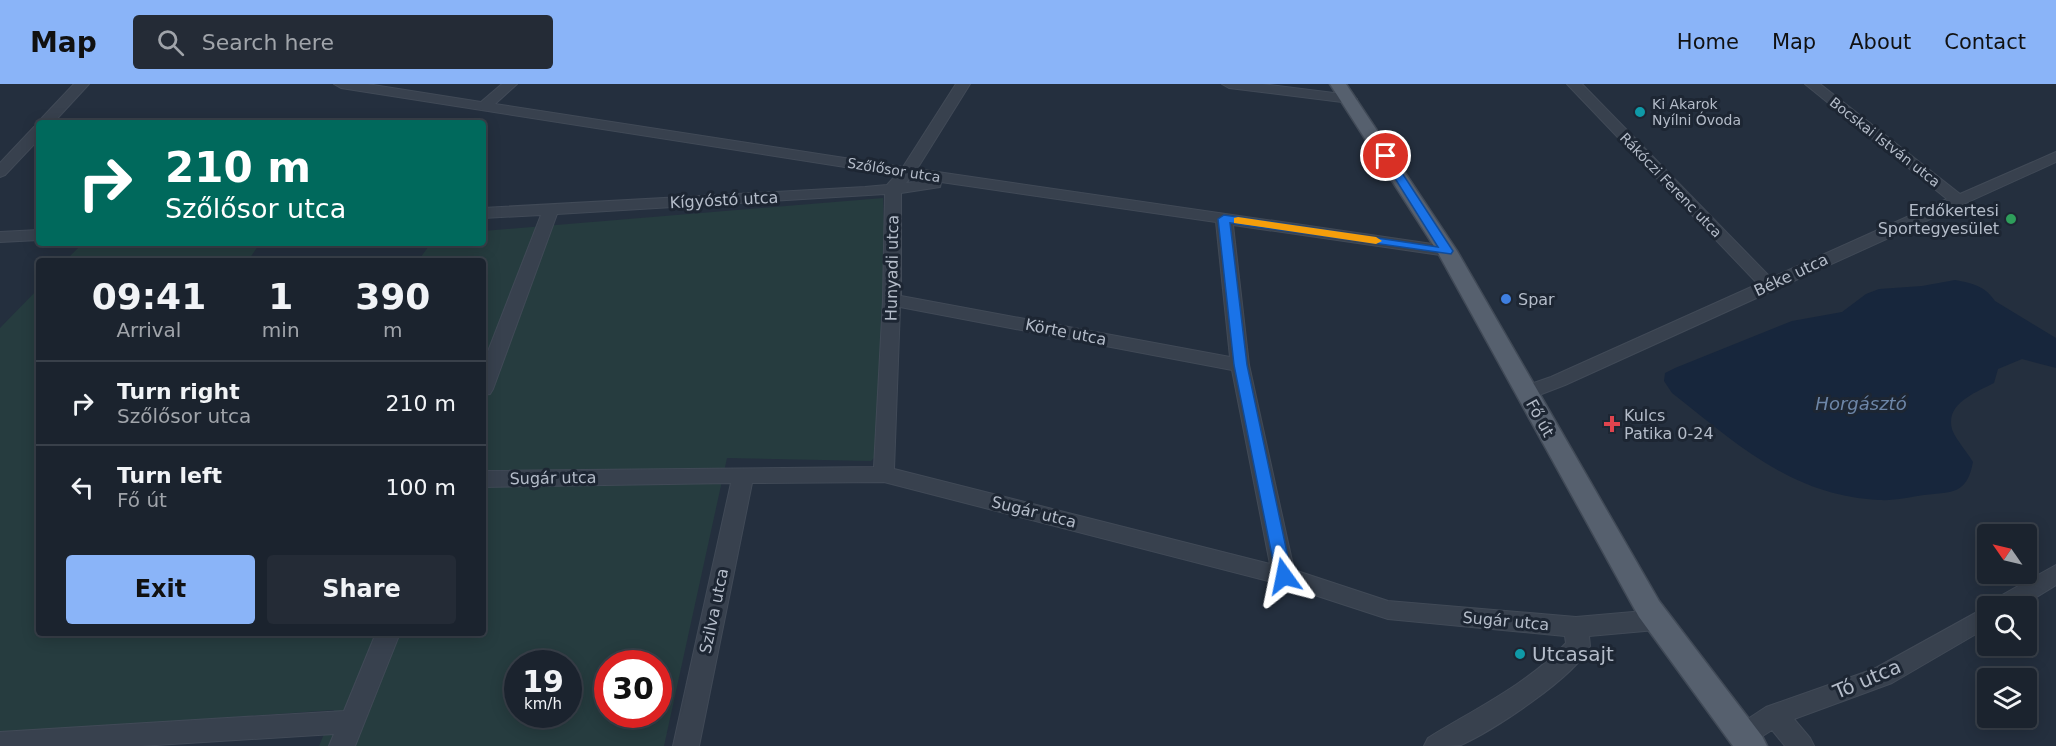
<!DOCTYPE html>
<meta charset="utf-8">
<style>
body{margin:0;font-family:"DejaVu Sans",sans-serif;background:#242b36;color:#f1f3f6;height:100vh;display:flex;flex-direction:column;font-size:22px;white-space:nowrap}
*{box-sizing:border-box;margin:0}
p{font-size:20px;color:#a0a4aa}
.icon{flex:none;width:33px;height:33px;fill:none;stroke:currentColor;stroke-width:2;stroke-linecap:round;stroke-linejoin:round}
.map{position:relative;flex:1;overflow:hidden}
.panel{position:absolute;left:36px;top:174px;width:450px;height:378px;display:flex;flex-direction:column;background:#1b232e;border-radius:6px;box-shadow:0 3px 15px #0003,0 0 0 2px #39404a}
.panel>*{flex:none}
.top-card{position:absolute;left:36px;top:36px;width:450px;height:126px;border-radius:6px;box-shadow:0 3px 15px #0003,0 0 0 2px #39404a;background:#00695c;color:#fff;overflow:hidden}
.needle{width:39px;rotate:304deg}
.buttons{position:absolute;left:1977px;top:440px;display:grid;gap:12px}
.buttons a{display:grid;place-items:center;width:60px;height:60px;border-radius:6px;background:#1b232e;box-shadow:0 3px 15px #0003,0 0 0 2px #39404a;font-size:30px}
.speed{position:absolute;left:504px;top:566px;display:flex;gap:12px;font-size:30px;font-weight:700;text-align:center}
.speed>*{display:grid;place-content:center;width:78px;height:78px;border-radius:50%;background:#1b232e;box-shadow:0 3px 15px #0003,0 0 0 2px #39404a;line-height:1}
.speed small{font-size:15px;font-weight:400}
.speed .limit{border:9px solid #d22;background:#fff;color:#111}
.pin{position:absolute;display:grid;place-items:center;width:51px;height:51px;color:#fff;margin:-26px;border:3px solid #fff;border-radius:50%;box-shadow:0 2px 6px #0007}
.me{position:absolute;width:66px;margin:-33px;rotate:348deg;stroke-linejoin:round;filter:drop-shadow(0 0 4px #0008)}
.turn{display:flex;align-items:center;gap:21px;height:126px;padding:0 30px;font-size:27px}
.turn .icon{width:78px;height:78px;stroke-width:2.5}
.turn b{display:block;font-size:42px;line-height:51px}
.eta{display:flex;justify-content:space-evenly;align-items:center;height:102px;text-align:center}
.eta b{font-size:36px;font-weight:700;line-height:42px}
.button{display:flex;gap:12px;margin-top:auto;padding:12px 30px}
.button a{flex:1;height:69px;border-radius:6px;background:#8ab4f8;color:#111;font-size:24px;font-weight:700;line-height:69px;text-align:center}
.button a+a{background:#242b36;color:#f1f3f6}
ul{padding:0;list-style:none}
li{display:flex;align-items:center;gap:18px;height:84px;padding:0 30px;border-top:2px solid #39404a}
li div{flex:1}
li b{display:block;font-size:22px}
li em{font-style:normal}
header{display:flex;align-items:center;gap:36px;box-sizing:border-box;height:84px;padding:0 30px;background:#8ab4f8;color:#111}
header strong{font-size:28px}
nav{display:flex;gap:33px;margin-inline-start:auto;font-size:21px}
.search{width:420px;height:54px;background:#242b36;display:flex;align-items:center;gap:15px;box-sizing:border-box;padding:0 21px;border-radius:6px;color:#a0a4aa;font-size:22px}
.map>svg:first-child{display:block}
</style>
<header>
<strong>Map</strong>
<div class="search"><svg class="icon" aria-label="search" viewBox="0 0 24 24"><circle cx="10" cy="10" r="6"/><path d="M15 15l6 6"/></svg>Search here</div>
<nav><a>Home</a><a>Map</a><a>About</a><a>Contact</a></nav>
</header>
<div class="map">
<svg width="2056" height="662" viewBox="0 0 2056 662">
<rect width="100%" height="100%" fill="#242f3e"/>
<path fill="#263c3f" fill-rule="evenodd" d="M 883,114 L 889,294 L 886,362 L 871,377 L 727,374 L 664,662 L 319,662 L 334,626 L 0,650 L 0,244 L 39,204 L 39,549 L 483,549 L 483,177 L 418,177 L 431,159 L 483,159 L 483,147 ZM 518,579 L 568,579 L 568,630 L 518,630 ZM 608,579 L 658,579 L 658,630 L 608,630 Z
M 83,159 L 260,159 L 248,177 L 65,177 Z"/>
<path fill="#17263c" d="M 1955,196 C 1972,199 1985,202 1995,217 L 2056,254 L 2056,284 L 2022,275 L 1998,285 L 1994,299 C 1977,308 1945,319 1952,345 C 1954,353 1968,369 1973,378 C 1967,410 1953,408 1924,411 C 1910,413 1894,417 1879,416 C 1792,412 1737,360 1672,309 L 1664,297 L 1665,289 L 1675,284 L 1792,237 L 1842,228 L 1866,210 L 1879,205 L 1922,202 Z"/>
<g fill="none" stroke-linecap="round" stroke-linejoin="round">
<defs>
<path id="minor" d="M 74,0 L 89,0 L 53,39 L 39,41 L 40,36 Z
M 334,0 L 367,0 L 481,18 L 502,0 L 517,0 L 495,20 L 903,83 L 956,0 L 970,0 L 917,85 L 1453,163 L 1455,167 L 1453,171 L 1447,172 L 1233,141 L 1249,281 L 1294,486 L 1388,517 L 1576,533 L 1656,526 L 1664,529 L 1668,536 L 1664,543 L 1656,546 L 1589,552 L 1590,562 C 1575,593 1494,646 1461,661 C 1452,662 1435,662 1424,662 L 1428,654 C 1475,625 1528,600 1566,559 L 1565,552 L 1388,535 L 1284,501 L 884,398 L 752,399 L 699,662 L 673,662 L 731,399 L 483,403 L 483,387 L 874,383 L 883,216 L 885,110 L 557,130 L 493,305 L 490,310 L 483,311 L 483,280 L 541,131 L 483,134 L 483,124 L 865,103 L 887,101 L 896,91 L 341,4 ZM 911,93 L 929,96 L 906,99 ZM 941,98 L 1216,138 L 1230,273 L 901,212 L 901,109 L 940,103 ZM 900,223 L 1232,286 L 1270,480 L 894,385 Z
M 1222,0 L 1262,0 L 1350,11 L 1357,15 L 1350,19 L 1229,4 Z
M 1567,0 L 1582,0 L 1771,194 L 1947,115 L 1805,0 L 1820,0 L 1960,110 L 2056,68 L 2056,78 L 1565,301 L 1526,316 L 1519,314 L 1516,309 L 1519,304 L 1551,293 L 1758,200 Z
M 39,42 L 39,55 L 5,91 L 0,93 L 0,79 L 34,43 Z
M 39,146 L 39,156 L 0,158 L 0,148 Z
M 2056,481 L 2056,501 L 2022,522 L 1992,522 L 1995,515 Z
M 1988,522 L 1988,543 L 1892,599 L 1794,635 L 1810,654 L 1814,662 L 1785,662 L 1772,646 L 1747,662 L 1734,660 L 1730,652 L 1734,644 L 1766,623 L 1874,585 Z
M 376,549 L 400,549 L 355,662 L 329,662 L 334,650 L 140,662 L 0,662 L 0,648 L 344,627 Z"/>
<path id="major" d="M 1330,0 L 1346,0 L 1457,167 L 1659,517 L 1762,652 L 1767,662 L 1733,662 L 1639,533 L 1437,167 Z"/>
</defs>
<use href="#minor" stroke="#414a57" stroke-width="2"/>
<use href="#major" stroke="#414a57" stroke-width="3"/>
<use href="#minor" fill="#38414e" fill-rule="evenodd"/>
<use href="#major" fill="#56606e" fill-rule="evenodd"/>
</g>
<path fill="#1a73e8" stroke="#114b97" stroke-width="1.5" d="M 1386,69 L 1391,72 L 1453,167 L 1451,170 L 1230,139 L 1247,281 L 1292,492 L 1289,496 L 1284,498 L 1278,496 L 1276,492 L 1234,281 L 1218,135 L 1224,131 L 1438,163 L 1381,72 Z"/>
<path fill="#f59e0b" d="M 1238,133 L 1376,153 L 1382,157 L 1376,160 L 1234,139 L 1234,134 Z"/>
<g fill="#0f9aa8" stroke="#1d2633" stroke-width="2">
<circle cx="1640" cy="28" r="6"/>
<circle cx="1520" cy="570" r="6"/>
</g>
<circle fill="#2e9e5b" stroke="#1d2633" stroke-width="2" cx="2011" cy="135" r="6"/>
<circle fill="#3f7fe0" stroke="#1d2633" stroke-width="2" cx="1506" cy="215" r="6"/>
<path fill="#e0444e" stroke="#1d2633" stroke-width="2" d="M1609 331h6v6h6v6h-6v6h-6v-6h-6v-6h6z"/>
<g text-anchor="middle" dominant-baseline="central" stroke-width="6" stroke-linejoin="round" paint-order="stroke">
<g font-size="14" fill="#b4bcc9" stroke="#1d2633" text-anchor="start">
<text x="1652" y="20">Ki Akarok<tspan x="1652" dy="16">Nyílni Óvoda</tspan></text>
</g>
<g font-size="14" fill="#b4bcc9" stroke="#1d2633">
<text transform="translate(1885 58) rotate(38)">Bocskai István utca</text>
<text transform="translate(894 86) rotate(9)">Szőlősor utca</text>
<text transform="translate(1671 101) rotate(46)">Rákóczi Ferenc utca</text>
</g>
<g font-size="16" fill="#b4bcc9" stroke="#1d2633">
<text transform="translate(724 116) rotate(-3)">Kígyóstó utca</text>
<text transform="translate(892 184) rotate(-89)">Hunyadi utca</text>
<text transform="translate(1791 191) rotate(-25)">Béke utca</text>
<text transform="translate(1066 248) rotate(11)">Körte utca</text>
<text transform="translate(1540 334) rotate(61)">Fő út</text>
<text transform="translate(553 394) rotate(-1)">Sugár utca</text>
<text transform="translate(1034 428) rotate(14)">Sugár utca</text>
<text transform="translate(714 527) rotate(-78)">Szilva utca</text>
<text transform="translate(1506 537) rotate(5)">Sugár utca</text>
</g>
<g font-size="16" fill="#b4bcc9" stroke="#1d2633" text-anchor="start">
<text x="1999" y="126" text-anchor="end">Erdőkertesi<tspan x="1999" dy="18">Sportegyesület</tspan></text>
<text x="1518" y="215">Spar</text>
<text x="1624" y="331">Kulcs<tspan x="1624" dy="18">Patika 0-24</tspan></text>
</g>
<g font-size="18" font-style="italic" fill="#6d86a8" stroke="#1d2633">
<text x="1861" y="319">Horgásztó</text>
</g>
<g font-size="20" fill="#b4bcc9" stroke="#1d2633" text-anchor="start">
<text x="1532" y="570">Utcasajt</text>
</g>
<g font-size="20" fill="#b4bcc9" stroke="#1d2633">
<text transform="translate(1867 595) rotate(-23)">Tó utca</text>
</g>
</g>
</svg>
<div class="buttons">
<a><svg class="needle" viewBox="-14 -14 28 28"><path d="M0-13l5 13h-10z" fill="#e53935"/><path d="M0 13l5-13h-10z" fill="#a0a4aa"/></svg></a>
<a><svg class="icon" aria-label="search" viewBox="0 0 24 24"><circle cx="10" cy="10" r="6"/><path d="M15 15l6 6"/></svg></a>
<a><svg class="icon" aria-label="layers" viewBox="0 0 24 24"><path d="M12 4l9 5-9 5-9-5zM3 14l9 5 9-5"/></svg></a>
</div>
<div class="speed"><div>19<small>km/h</small></div><div class="limit">30</div></div>
<div class="pin" style="left:1386px;top:72px;background:#d93025"><svg class="icon" aria-label="arrive" viewBox="0 0 24 24"><path d="M6 21V4h12l-3 4 3 4H6"/></svg></div>
<svg class="me" style="left:1284px;top:492px" viewBox="-20 -20 40 40"><path d="M0-17L14 15 0 8-14 15z" fill="#1a73e8" stroke="#fff" stroke-width="4"/></svg>
<div class="top-card">
<div class="turn"><svg class="icon" aria-label="right" viewBox="0 0 24 24"><path d="M7 20v-9h11M14 6l5 5-5 5"/></svg><div><b>210 m</b>Szőlősor utca</div></div>
</div>
<section class="panel">
<div class="eta">
<div><b>09:41</b><p>Arrival</p></div>
<div><b>1</b><p>min</p></div>
<div><b>390</b><p>m</p></div>
</div>
<ul>
<li><svg class="icon" aria-label="right" viewBox="0 0 24 24"><path d="M7 20v-9h11M14 6l5 5-5 5"/></svg><div><b>Turn right</b><p>Szőlősor utca</p></div><em>210 m</em></li>
<li><svg class="icon" aria-label="left" viewBox="0 0 24 24"><path d="M17 20v-9H6M10 6l-5 5 5 5"/></svg><div><b>Turn left</b><p>Fő út</p></div><em>100 m</em></li>
</ul>
<div class="button"><a>Exit</a><a>Share</a></div>
</section>
</div>
